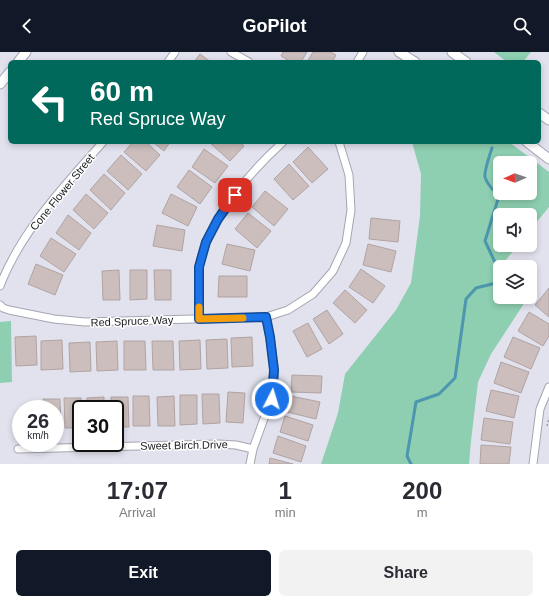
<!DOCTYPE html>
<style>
body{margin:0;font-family:Helvetica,sans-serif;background:#f2f2f3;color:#2b2b33;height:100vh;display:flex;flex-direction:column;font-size:15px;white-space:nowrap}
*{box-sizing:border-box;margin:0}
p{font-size:13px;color:#7c7c81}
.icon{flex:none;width:22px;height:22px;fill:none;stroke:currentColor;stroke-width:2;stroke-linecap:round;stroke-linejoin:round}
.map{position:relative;height:412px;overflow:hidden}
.drawer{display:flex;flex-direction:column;background:#fff;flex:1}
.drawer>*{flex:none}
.guide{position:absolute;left:8px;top:8px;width:533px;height:84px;border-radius:6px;box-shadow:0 2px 6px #0003;background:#00695c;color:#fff;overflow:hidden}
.needle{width:26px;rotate:268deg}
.controls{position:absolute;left:493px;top:104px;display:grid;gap:8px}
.controls a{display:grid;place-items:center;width:44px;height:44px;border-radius:6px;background:#fff;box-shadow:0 2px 6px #0003;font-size:20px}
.speed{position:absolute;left:12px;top:348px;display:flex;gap:8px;font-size:20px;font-weight:700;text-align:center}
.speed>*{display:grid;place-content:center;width:52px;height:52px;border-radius:50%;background:#fff;box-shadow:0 2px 6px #0003;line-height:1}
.speed small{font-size:10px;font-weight:400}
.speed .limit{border:2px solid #111;border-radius:6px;background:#fff;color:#111}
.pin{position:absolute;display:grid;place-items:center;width:34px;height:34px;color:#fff;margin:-17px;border-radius:8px;box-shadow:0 2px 6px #0006}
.me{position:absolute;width:44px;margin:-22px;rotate:5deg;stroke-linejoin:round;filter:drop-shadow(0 0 3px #0008)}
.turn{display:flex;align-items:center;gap:14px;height:84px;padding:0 16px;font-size:18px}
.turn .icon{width:52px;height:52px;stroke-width:2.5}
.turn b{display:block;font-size:28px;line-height:34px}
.eta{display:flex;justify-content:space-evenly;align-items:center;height:68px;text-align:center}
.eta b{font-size:24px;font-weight:700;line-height:28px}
.action{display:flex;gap:8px;margin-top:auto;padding:8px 16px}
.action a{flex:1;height:46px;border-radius:6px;background:#111827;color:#fff;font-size:16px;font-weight:700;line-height:46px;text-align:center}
.action a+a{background:#f2f2f3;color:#2b2b33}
header{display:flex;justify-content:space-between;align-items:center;height:52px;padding:0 16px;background:#111827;color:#fff;font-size:18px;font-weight:700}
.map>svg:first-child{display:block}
</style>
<header><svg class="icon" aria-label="back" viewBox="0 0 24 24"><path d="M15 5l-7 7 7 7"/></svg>GoPilot<svg class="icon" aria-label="search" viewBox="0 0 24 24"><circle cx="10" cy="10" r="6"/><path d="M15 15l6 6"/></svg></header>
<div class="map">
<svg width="549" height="412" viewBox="0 0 549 412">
<rect width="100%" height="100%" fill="#e1e2ee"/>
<path fill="#8ecfb1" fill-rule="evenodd" d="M 494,0 L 531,0 L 523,10 L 507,10 Z
M 412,90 L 509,90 L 549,120 L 549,155 L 530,178 L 530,163 L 500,163 L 500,193 L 518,193 L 505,209 L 512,215 L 500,215 L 500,245 L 529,245 L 525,250 L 491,302 L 478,330 L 471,389 L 469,412 L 321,412 L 338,361 L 345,322 L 396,258 L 411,231 L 420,164 L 421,122 ZM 500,111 L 530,111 L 530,141 L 500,141 Z
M 11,269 L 12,330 L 0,331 L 0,270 Z"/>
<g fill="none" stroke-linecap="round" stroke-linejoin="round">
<path stroke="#4d96af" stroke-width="3" d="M 492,96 C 490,102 484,119 485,125 C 487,133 494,139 499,144 L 485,189 L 500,221
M 411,412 L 407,404 L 416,350 L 439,342 L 455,326 L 466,247 L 476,236 L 500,230"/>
</g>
<path fill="#cbbebd" stroke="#b1a3a2" d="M 283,0 L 307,0 L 301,10 L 291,10 L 281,4 Z
M 313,0 L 331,0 L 336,3 L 332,10 L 307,10 Z
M 200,2 L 211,10 L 194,10 Z
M 133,90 L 146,90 L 160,103 L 146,119 L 124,100 Z
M 153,90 L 170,90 L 164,99 Z
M 209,90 L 240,90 L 244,94 L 230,109 Z
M 308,95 L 328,117 L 312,131 L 293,110 Z
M 204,97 L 228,114 L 215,131 L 192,115 Z
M 121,103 L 142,122 L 128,138 L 107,119 Z
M 289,112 L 309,134 L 293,148 L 274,127 Z
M 189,118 L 212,135 L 200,152 L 177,135 Z
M 104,122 L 125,141 L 111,158 L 90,138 Z
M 265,139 L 288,157 L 274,174 L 252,155 Z
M 86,142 L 108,161 L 94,177 L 73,158 Z
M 171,142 L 197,155 L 188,174 L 162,161 Z
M 248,161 L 271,179 L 257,196 L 235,177 Z
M 68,163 L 91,181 L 79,198 L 56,181 Z
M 371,166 L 400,169 L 398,190 L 369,187 Z
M 157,173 L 185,178 L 182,199 L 153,194 Z
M 51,186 L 76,202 L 64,220 L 40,204 Z
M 227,192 L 255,198 L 250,219 L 222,212 Z
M 368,192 L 396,199 L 391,220 L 363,213 Z
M 36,212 L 63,223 L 55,243 L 28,232 Z
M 361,217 L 385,234 L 373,251 L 349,235 Z
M 119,218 L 120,248 L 103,248 L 102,219 Z
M 130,218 L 147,218 L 147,247 L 130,248 Z
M 154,218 L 171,218 L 171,248 L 155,248 Z
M 219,224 L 247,224 L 247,245 L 218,245 Z
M 549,236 L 549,265 L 535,253 Z
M 345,238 L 367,258 L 355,271 L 333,251 Z
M 327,258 L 343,282 L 329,292 L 313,267 Z
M 529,260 L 549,272 L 549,284 L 543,294 L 518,279 Z
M 308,271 L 322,297 L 307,305 L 293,279 Z
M 36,284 L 37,313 L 16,314 L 15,285 Z
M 252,285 L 253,314 L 232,315 L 231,286 Z
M 513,285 L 540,296 L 531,317 L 504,305 Z
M 227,287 L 228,316 L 207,317 L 206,288 Z
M 62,288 L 63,317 L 41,318 L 41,289 Z
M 200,288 L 201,317 L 180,318 L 179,289 Z
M 117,289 L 118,318 L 97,319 L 96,290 Z
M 124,289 L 145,289 L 146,318 L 124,318 Z
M 152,289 L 173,289 L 174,318 L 153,318 Z
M 90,290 L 91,319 L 70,320 L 69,291 Z
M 501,310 L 529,320 L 521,341 L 494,331 Z
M 292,323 L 322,324 L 321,341 L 291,340 Z
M 491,338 L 519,344 L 514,366 L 486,359 Z
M 228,340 L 245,341 L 243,371 L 226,370 Z
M 202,342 L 219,342 L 220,371 L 203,372 Z
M 180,343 L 197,343 L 197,372 L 180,373 Z
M 133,344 L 149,344 L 150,374 L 133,374 Z
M 174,344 L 175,374 L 158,374 L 157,345 Z
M 291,344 L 320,350 L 316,367 L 287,360 Z
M 104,345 L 104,357 L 88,357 L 87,346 Z
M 111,345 L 128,345 L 129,375 L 115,375 L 115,357 L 111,357 Z
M 64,346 L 81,346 L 81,376 L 65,376 Z
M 43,347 L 60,347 L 61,376 L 55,376 L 55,357 L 43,357 Z
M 285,364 L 313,373 L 308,389 L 280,380 Z
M 484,366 L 513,370 L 510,392 L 481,388 Z
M 278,384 L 306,394 L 301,410 L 273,401 Z
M 481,393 L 511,395 L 509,412 L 480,412 Z
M 270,406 L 293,412 L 269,412 Z"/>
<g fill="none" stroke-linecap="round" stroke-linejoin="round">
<defs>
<path id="minor" d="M 231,0 L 249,10
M 168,10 L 175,0
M 357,10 L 363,0
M 0,234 C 21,179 65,133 103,90
M 0,253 L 3,256 L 9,258 L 54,267 L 85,270 L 266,265 L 288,258 L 313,242 L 333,219 L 346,191 L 351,158 L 349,123 L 339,90
M 199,267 C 199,255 199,242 199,230 C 199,225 199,220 199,215 C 207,169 249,121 283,90
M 18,397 L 218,392 L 236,393 L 253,397
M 250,412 L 253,397 L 271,347 L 274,318 L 270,285 L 266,265
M 533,412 L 540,357 L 549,335"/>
<path id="tertiary" d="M 399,0 L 415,10
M 452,0 L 466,10
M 18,10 L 26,0
M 0,32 L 10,20
M 539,61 L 549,68
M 527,90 L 549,107"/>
</defs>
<use href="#minor" stroke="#a4a6b1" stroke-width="9"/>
<use href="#tertiary" stroke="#a4a6b1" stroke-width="11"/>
<path stroke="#9899a2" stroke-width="1.5" stroke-dasharray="2 2" stroke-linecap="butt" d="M 547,374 L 549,366"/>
<use href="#minor" stroke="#fff" stroke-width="7"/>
<use href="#tertiary" stroke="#fff" stroke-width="9"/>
</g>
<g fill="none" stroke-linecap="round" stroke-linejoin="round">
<defs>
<path id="route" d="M 235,143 L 218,167 L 206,190 L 199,215 L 199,267 L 266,265 L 270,285 L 274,318 L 272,347"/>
</defs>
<use href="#route" stroke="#114b97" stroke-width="10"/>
<use href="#route" stroke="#1a73e8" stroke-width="7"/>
<path stroke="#f59e0b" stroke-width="7" d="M 199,255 L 199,267 L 243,266"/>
</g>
<g text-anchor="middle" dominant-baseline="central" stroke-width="3" stroke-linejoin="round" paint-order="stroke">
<g font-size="11" fill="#1a1b1f" stroke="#fff">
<text transform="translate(62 140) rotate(-51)">Cone Flower Street</text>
<text transform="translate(132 269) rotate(-2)">Red Spruce Way</text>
<text transform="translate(184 393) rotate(-1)">Sweet Birch Drive</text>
</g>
</g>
</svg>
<div class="controls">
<a><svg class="needle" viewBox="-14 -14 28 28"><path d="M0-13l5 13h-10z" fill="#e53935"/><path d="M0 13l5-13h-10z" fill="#7c7c81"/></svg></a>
<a><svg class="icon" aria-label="sound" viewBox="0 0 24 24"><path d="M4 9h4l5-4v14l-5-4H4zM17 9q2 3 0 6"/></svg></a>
<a><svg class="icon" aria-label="layers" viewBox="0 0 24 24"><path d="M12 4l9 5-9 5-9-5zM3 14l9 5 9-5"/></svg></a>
</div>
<div class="speed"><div>26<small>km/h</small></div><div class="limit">30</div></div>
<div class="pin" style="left:235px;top:143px;background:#d93025"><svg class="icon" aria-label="arrive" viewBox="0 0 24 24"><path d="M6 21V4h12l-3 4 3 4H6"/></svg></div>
<svg class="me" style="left:272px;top:347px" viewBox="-20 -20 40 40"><circle r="17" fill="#1a73e8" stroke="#fff" stroke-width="3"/><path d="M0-11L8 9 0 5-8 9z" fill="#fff"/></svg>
<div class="guide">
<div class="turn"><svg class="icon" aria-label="left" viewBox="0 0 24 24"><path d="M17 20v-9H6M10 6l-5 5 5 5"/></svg><div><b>60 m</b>Red Spruce Way</div></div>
</div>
</div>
<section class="drawer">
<div class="eta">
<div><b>17:07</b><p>Arrival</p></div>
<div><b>1</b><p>min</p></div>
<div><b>200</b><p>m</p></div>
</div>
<div class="action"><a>Exit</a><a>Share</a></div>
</section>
